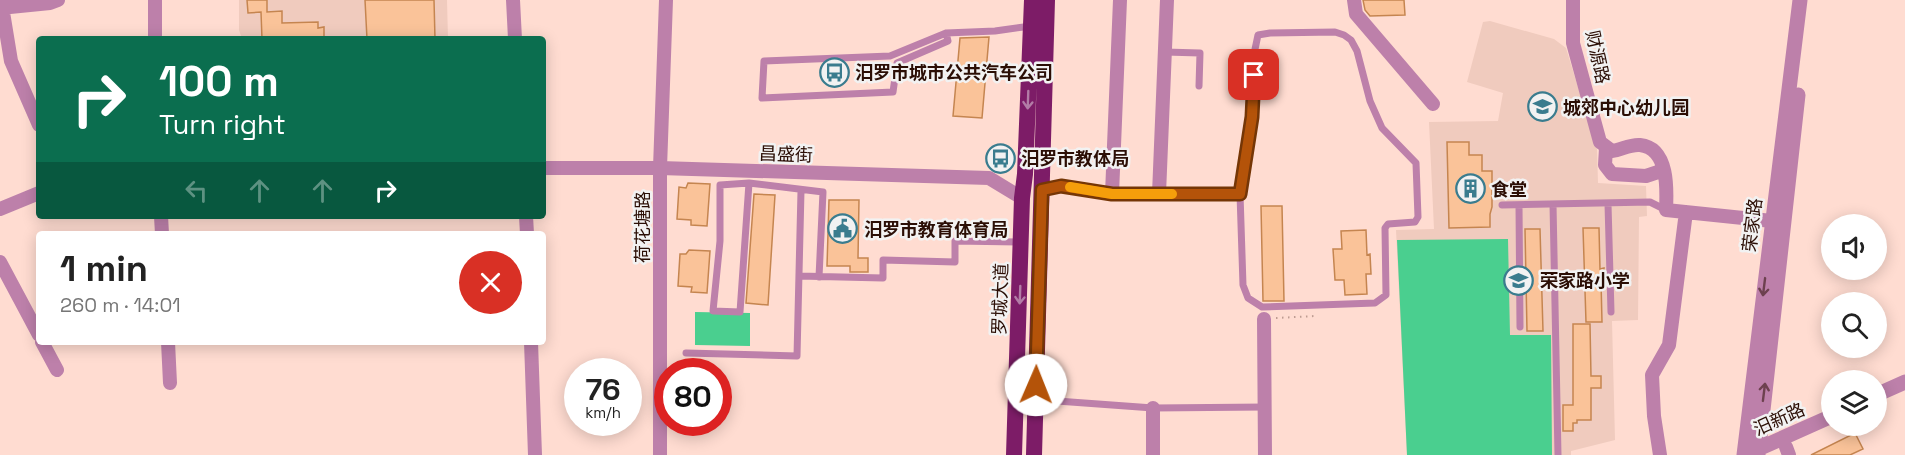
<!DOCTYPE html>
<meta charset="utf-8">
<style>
body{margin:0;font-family:"Space Grotesk","Noto Sans SC",sans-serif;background:#f6f6f6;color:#222;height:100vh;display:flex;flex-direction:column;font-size:22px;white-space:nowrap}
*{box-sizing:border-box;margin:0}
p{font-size:20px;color:#767676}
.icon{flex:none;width:33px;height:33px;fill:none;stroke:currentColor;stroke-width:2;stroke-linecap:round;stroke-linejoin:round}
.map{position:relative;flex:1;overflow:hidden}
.drawer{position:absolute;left:36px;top:231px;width:510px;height:114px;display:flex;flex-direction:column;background:#fff;border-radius:6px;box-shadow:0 3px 15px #0003}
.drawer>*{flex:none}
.banner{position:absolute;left:36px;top:36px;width:510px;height:183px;border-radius:6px;box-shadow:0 3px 15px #0003;background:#0b6e4f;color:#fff;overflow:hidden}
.controls{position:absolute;left:1821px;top:214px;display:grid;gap:12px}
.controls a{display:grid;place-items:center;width:66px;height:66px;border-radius:50%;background:#fff;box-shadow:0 3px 15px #0003;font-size:30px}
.speed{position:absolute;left:564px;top:358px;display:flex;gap:12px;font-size:30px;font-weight:700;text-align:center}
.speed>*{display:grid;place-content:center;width:78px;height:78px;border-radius:50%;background:#fff;box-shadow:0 3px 15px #0003;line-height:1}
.speed small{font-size:15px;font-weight:400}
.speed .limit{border:9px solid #d22;background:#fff;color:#111}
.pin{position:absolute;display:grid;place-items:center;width:51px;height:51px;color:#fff;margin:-26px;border-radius:12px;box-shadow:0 3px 9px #0006}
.me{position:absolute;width:66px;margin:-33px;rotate:1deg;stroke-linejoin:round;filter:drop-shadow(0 0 4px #0008)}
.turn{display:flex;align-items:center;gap:21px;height:126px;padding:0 24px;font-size:27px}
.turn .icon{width:78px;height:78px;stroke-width:2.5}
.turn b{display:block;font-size:42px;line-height:51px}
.lanes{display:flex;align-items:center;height:57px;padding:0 24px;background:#0003;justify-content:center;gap:30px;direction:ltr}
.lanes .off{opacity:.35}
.round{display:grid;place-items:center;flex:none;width:63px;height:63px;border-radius:32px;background:#f6f6f6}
.headline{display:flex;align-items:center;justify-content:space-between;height:102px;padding:0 24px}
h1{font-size:36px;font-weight:600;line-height:45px}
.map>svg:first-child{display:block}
</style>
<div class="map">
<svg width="1905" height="455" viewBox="0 0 1905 455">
<rect width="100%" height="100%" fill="#ffdcd1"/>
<path fill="#f0cbbe" d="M 239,0 L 447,0 L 448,39 L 242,39 L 239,30 Z
M 1490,21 L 1554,39 L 1566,48 L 1597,149 L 1598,183 L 1646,186 L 1647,216 L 1639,217 L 1638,320 L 1612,321 L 1615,440 L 1571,451 L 1571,455 L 1407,455 L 1396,230 L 1434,229 L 1429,122 L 1498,121 L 1503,93 L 1467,82 L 1483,22 Z"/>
<path fill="#4acf8f" d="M 1508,239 L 1510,335 L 1551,335 L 1552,455 L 1407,455 L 1397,240 Z
M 695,312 L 750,313 L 750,346 L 695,345 Z"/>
<path fill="#fac399" stroke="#c58550" stroke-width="1.5" d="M 247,0 L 267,0 L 267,12 L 282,11 L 282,23 L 318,22 L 318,28 L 324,27 L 324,39 L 262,39 L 261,12 L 248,13 Z
M 365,0 L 434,0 L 435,39 L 367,39 Z
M 1363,0 L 1404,0 L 1405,15 L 1370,16 L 1365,10 Z
M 989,37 L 982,118 L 953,116 L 960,38 Z
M 1447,142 L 1469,142 L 1469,155 L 1482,155 L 1482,171 L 1492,171 L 1492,207 L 1490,214 L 1490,227 L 1449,228 Z
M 688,183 L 710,184 L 707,226 L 691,225 L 691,220 L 677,219 L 679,187 L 686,188 Z
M 754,194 L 775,195 L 768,305 L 746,303 Z
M 829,200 L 859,200 L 858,258 L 868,258 L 868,272 L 850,272 L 850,266 L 827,266 Z
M 1261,206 L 1282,206 L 1284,301 L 1263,301 Z
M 1583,228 L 1599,228 L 1600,269 L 1604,268 L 1604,281 L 1601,281 L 1602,322 L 1586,322 Z
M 1525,229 L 1540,229 L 1543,331 L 1527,331 Z
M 1366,230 L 1367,255 L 1370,254 L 1371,274 L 1366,274 L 1367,294 L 1345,295 L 1344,280 L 1335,280 L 1333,249 L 1342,249 L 1341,231 Z
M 689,250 L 710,251 L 707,293 L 691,292 L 692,287 L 678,286 L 680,254 L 686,254 Z
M 1573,324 L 1590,324 L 1591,376 L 1601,376 L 1601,388 L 1591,388 L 1591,420 L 1577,420 L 1577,423 L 1573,423 L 1573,431 L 1563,431 L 1563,405 L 1573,405 Z
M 1855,433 L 1863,449 L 1850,455 L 1811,455 Z"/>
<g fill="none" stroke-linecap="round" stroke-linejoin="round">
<path stroke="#be9c92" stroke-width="2" stroke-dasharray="1.5 4.5" stroke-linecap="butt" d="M 1276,318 L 1315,316"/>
<path stroke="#bd80aa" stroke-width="7" d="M 1335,32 L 1344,35 L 1351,40 L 1357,51 L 1370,101 L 1382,128 L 1416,163 L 1418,217 L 1415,222 L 1388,224 L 1385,228 L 1386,295 L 1375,303 L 1262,307 L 1248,298 L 1243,285 L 1240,194 L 1252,117 L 1254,54 L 1258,35 L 1270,33 Z
M 946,33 L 948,41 L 897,63 L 893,92 L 762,98 L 764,61 L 890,56 L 946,33 L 995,31 L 1031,26
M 1165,52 L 1200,53 L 1199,86
M 749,183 L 740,312 L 713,311 L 720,241 L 720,185 L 749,183 L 823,192 L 819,277
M 1042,190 L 1061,186 L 1112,194 L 1240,194
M 1553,204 L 1558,455
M 1608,204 L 1611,312
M 1502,205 L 1650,202 L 1666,210
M 1519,205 L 1520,327
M 799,276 L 883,278 L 883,260 L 955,262 L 955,241 L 1019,242
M 686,353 L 797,356 L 801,191
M 1036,402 L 1057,401 L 1153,408 L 1265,407"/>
<path stroke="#bd80aa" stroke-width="14" d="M 1,0 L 11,61 L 39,125
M 155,0 L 155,39
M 513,0 L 515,39
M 1354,0 L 1356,14 L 1433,104
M 1573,0 L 1573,43 L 1600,142 L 1612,151 C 1621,150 1630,144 1640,145 C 1669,148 1667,190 1666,210 L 1772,221
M 0,8 L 50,3 L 58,0
M 1606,148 L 1605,165 L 1612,174 L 1646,176 L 1664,170
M 543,168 L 660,168 L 989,178 L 1022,198
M 1112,194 L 1120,0
M 1159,194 L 1167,0
M 0,209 L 39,193
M 161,216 L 162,234
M 526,216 L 527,234
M 0,262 L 39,335
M 1264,319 L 1265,455
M 42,342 L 57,370
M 168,342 L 170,383
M 531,342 L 535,455
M 1786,447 L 1789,455
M 660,455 L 660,168 L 666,0
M 1153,455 L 1153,408
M 1660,455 L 1654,416 L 1652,375 L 1669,345 L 1686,212"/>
<path stroke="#bd80aa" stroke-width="15" d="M 1876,395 L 1905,382
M 1749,453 L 1832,416
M 1744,455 L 1800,0
M 1758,455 L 1798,95"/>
<path stroke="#7d1c67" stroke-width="16" d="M 1014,455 L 1022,198 L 1025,174 L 1032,0
M 1034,455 L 1047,0"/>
</g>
<defs><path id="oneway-shaft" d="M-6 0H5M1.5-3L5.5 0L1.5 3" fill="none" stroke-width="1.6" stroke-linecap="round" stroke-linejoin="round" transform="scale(1.5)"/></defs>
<g stroke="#b27ca6">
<use href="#oneway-shaft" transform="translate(1028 100) rotate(92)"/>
<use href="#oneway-shaft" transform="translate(1020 295) rotate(92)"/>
</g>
<g stroke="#6d414f">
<use href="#oneway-shaft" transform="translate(1764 287) rotate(97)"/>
<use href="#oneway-shaft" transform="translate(1764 392) rotate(-83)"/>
</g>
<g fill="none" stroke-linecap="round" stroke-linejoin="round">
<defs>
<path id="route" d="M 1036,385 L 1042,190 L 1061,186 L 1112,194 L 1240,194 L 1252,117 L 1254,75"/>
</defs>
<use href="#route" stroke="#753606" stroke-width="15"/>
<use href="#route" stroke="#b45309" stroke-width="10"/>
<path stroke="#f59e0b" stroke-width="10" d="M 1070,187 L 1112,194 L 1172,194"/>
</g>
<defs>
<symbol id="bus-ring" viewBox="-11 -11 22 22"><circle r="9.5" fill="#f2f2f2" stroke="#3a7c8e" stroke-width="1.5"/><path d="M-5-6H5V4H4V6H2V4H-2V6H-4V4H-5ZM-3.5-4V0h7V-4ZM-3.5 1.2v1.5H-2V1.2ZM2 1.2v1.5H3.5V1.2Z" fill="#3a7c8e"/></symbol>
<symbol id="school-ring" viewBox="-11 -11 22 22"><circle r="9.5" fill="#f2f2f2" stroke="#3a7c8e" stroke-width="1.5"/><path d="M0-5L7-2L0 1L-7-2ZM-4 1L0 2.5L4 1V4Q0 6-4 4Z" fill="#3a7c8e"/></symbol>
<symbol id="building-ring" viewBox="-11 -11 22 22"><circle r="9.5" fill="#f2f2f2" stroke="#3a7c8e" stroke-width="1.5"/><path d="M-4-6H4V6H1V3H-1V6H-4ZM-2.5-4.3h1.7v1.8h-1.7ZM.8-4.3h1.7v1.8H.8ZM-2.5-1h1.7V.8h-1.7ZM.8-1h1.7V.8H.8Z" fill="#3a7c8e"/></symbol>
<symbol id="civic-ring" viewBox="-11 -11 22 22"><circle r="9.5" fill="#f2f2f2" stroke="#3a7c8e" stroke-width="1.5"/><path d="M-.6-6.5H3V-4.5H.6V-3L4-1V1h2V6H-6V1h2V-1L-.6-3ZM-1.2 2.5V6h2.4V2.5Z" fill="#3a7c8e"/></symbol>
</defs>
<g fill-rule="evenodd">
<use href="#bus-ring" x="818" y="56" width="33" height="33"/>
<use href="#school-ring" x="1526" y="90" width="33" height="33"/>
<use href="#bus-ring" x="984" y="142" width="33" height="33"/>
<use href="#building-ring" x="1454" y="172" width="33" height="33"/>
<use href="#civic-ring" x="826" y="212" width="33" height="33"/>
<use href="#school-ring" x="1502" y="264" width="33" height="33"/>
</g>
<g text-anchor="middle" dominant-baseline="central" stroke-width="5" stroke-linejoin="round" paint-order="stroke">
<g font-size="18" fill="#2b0e05" stroke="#f2f2f2">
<text transform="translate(1598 57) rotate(78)">财源路</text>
<text transform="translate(786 154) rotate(2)">昌盛街</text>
<text transform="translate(1752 225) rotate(-83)">荣家路</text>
<text transform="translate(642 227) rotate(-90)">荷花塘路</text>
<text transform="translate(1000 299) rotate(-88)">罗城大道</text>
<text transform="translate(1779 419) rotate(-24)">汨新路</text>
</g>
<g font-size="18" font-weight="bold" fill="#2b0e05" stroke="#f2f2f2" text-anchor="start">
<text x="855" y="72">汨罗市城市公共汽车公司</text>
<text x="1563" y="107">城郊中心幼儿园</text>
<text x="1021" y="158">汨罗市教体局</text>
<text x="1491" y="189">食堂</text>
<text x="864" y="229">汨罗市教育体育局</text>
<text x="1540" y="280">荣家路小学</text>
</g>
</g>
</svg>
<div class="controls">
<a><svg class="icon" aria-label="sound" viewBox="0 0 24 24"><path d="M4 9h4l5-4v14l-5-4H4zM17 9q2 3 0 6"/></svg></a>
<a><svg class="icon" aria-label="search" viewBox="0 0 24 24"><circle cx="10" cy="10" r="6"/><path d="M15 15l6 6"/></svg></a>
<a><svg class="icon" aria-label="layers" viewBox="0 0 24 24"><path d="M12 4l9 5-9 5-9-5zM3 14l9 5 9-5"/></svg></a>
</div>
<div class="speed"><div>76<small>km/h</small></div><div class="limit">80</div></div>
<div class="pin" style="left:1254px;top:75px;background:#d93025"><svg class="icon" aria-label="arrive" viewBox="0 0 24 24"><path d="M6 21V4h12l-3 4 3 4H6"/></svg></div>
<svg class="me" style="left:1036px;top:385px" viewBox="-20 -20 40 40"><circle r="19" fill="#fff"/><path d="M0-13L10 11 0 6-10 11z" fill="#b45309"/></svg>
<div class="banner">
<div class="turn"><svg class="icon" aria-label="right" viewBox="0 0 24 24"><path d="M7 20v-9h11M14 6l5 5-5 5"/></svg><div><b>100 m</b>Turn right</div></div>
<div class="lanes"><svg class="icon off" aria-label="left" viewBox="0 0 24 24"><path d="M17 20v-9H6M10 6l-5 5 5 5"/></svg><svg class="icon off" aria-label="ahead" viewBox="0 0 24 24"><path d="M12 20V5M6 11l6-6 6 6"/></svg><svg class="icon off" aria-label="ahead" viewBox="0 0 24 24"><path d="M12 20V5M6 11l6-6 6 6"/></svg><svg class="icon" aria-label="right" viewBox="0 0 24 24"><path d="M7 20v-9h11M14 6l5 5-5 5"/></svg></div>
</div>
<section class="drawer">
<div class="headline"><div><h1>1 min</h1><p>260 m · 14:01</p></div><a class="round" style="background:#d93025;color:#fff"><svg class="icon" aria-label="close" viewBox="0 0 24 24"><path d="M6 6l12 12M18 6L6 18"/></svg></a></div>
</section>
</div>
